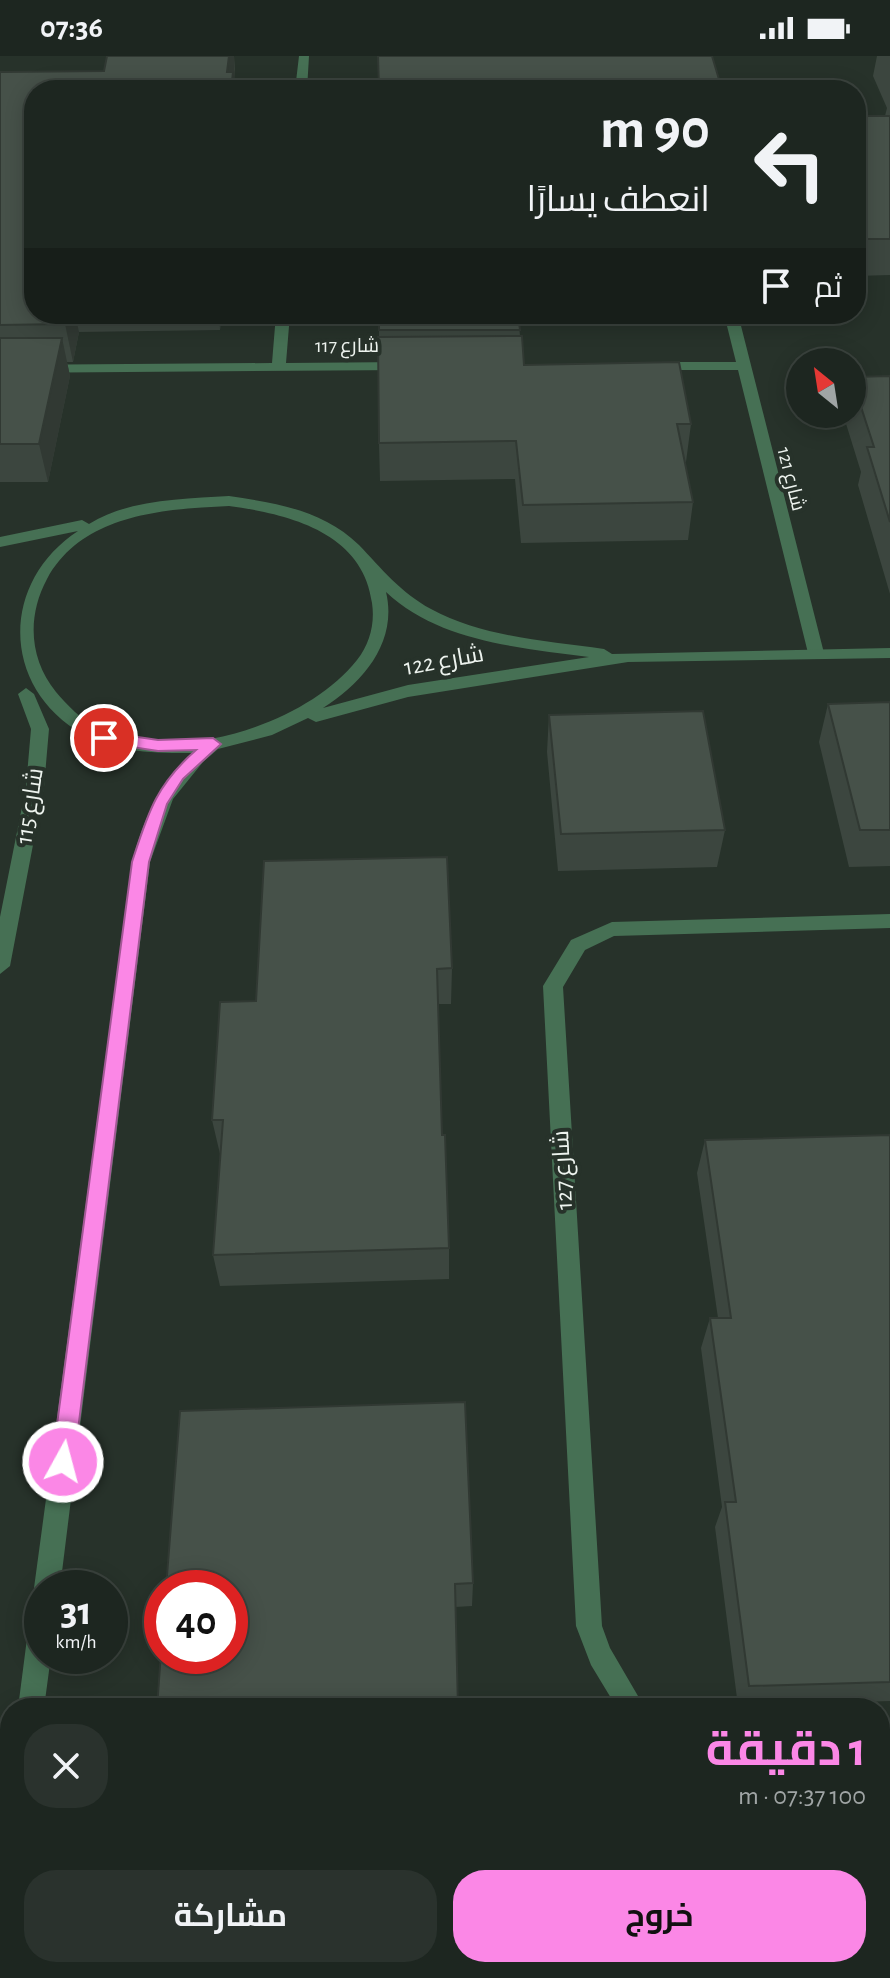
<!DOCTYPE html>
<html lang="ar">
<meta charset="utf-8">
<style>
body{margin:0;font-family:"Alegreya Sans",Cairo,sans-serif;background:#2a322d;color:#f1f3f6;direction:rtl;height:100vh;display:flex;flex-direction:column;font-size:30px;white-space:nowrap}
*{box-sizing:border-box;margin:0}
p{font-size:26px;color:#a0a5a5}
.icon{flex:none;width:44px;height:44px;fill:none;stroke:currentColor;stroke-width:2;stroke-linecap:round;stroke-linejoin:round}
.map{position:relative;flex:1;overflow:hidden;direction:ltr}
.panel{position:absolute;left:0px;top:1642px;width:890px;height:280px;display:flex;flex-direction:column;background:#1d2620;border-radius:32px 32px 0 0;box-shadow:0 4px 20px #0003,0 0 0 2px #3b433e;direction:rtl}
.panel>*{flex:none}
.guide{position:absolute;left:24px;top:24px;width:842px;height:244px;border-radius:32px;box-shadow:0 4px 20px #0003,0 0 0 2px #3b433e;direction:rtl;background:#1d2620;color:#f1f3f6;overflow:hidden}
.needle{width:52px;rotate:330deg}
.fabs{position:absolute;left:786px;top:292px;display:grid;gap:16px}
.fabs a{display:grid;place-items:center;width:80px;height:80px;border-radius:50%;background:#1d2620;box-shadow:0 4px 20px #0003,0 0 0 2px #3b433e;font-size:40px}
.speed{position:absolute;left:24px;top:1514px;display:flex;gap:16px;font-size:40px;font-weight:700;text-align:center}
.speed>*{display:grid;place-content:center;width:104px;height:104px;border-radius:50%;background:#1d2620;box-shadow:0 4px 20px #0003,0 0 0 2px #3b433e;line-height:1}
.speed small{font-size:20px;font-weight:400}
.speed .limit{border:12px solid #d22;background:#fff;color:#111}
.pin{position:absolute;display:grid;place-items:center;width:68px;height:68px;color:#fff;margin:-34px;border:4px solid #fff;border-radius:50%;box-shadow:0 2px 8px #0007}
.me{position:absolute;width:88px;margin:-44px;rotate:7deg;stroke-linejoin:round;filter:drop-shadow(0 0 6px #0008)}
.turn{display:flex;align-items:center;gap:28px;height:168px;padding:0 24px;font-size:36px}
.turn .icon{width:104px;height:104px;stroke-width:2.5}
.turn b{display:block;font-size:56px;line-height:68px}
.then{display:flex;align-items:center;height:76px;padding:0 24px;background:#0003;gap:16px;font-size:30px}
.round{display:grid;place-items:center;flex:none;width:84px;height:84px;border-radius:32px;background:#2a322d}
.summary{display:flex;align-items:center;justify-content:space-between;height:136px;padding:0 24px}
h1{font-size:48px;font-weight:700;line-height:60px;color:#fb87e6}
.cta{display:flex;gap:16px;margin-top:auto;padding:16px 24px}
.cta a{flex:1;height:92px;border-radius:32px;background:#fb87e6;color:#111;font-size:32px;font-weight:700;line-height:92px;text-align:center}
.cta a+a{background:#2a322d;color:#f1f3f6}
.status{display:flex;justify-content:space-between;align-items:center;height:56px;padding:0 40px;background:#1d2620;direction:ltr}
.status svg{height:22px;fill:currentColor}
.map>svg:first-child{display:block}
</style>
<div class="status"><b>07:36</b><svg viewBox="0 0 49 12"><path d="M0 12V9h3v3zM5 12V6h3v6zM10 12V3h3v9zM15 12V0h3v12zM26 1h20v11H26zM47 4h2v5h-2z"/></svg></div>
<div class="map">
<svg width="890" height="1922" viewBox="0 0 890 1922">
<rect width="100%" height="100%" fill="#27322a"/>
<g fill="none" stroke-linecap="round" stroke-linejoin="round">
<path fill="#467054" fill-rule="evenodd" d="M 299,0 L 309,0 L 307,34 L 295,34 Z
M 276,258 L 290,258 L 286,307 L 406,306 L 413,310 L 406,314 L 0,317 L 0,309 L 272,307 Z
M 724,258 L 738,258 L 824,597 L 822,601 L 810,601 L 808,597 L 738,314 L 654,314 L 647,310 L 654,306 L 736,306 Z
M 890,858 L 890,872 L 614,880 L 585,894 L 563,931 L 602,1570 L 610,1592 L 645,1652 L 617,1652 L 591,1609 L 576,1570 L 543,930 L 571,884 L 612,866 Z
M 880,1699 L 890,1699 L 890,1727 L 880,1727 Z"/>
<path fill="#467054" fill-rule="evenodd" d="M 229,440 C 276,447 323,454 359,489 C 381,512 401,537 431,553 C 483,581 546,585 604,593 L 612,598 L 890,592 L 890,602 L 628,606 L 408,641 L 316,666 L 308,662 L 272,679 L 218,693 L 203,706 L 173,743 L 150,806 L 60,1532 L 42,1532 L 42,1543 L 34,1532 L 132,806 C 144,762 159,728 192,697 C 158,697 115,697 84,679 C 0,632 0,526 78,475 L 0,491 L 0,481 L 82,464 L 89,468 C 129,443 183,443 229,440 ZM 229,450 C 288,458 363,476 372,547 C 375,567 370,588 357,604 C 306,669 173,711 97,672 C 82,664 67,649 56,636 C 29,603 27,560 47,523 C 82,458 164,453 229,450 ZM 386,536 C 439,586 521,592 589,601 L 408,629 L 323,652 C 363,627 398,586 386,536 Z
M 26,632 L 34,638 L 49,673 L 44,731 L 10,910 L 0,918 L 0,861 L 26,731 L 31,673 L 18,638 Z
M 42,1554 L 42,1600 L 51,1600 L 44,1652 L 18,1652 L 29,1567 L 33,1558 Z
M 10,1800 L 10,1912 L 24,1912 L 25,1922 L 0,1922 L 0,1804 Z"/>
</g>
<path fill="#3c463f" d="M 107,0 L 234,0 L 235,13 L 234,24 L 34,258 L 222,258 L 220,274 L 79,276 L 73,306 L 67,306 L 70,320 L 48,426 L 0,426 L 0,16 L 104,15 Z
M 877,0 L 890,0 L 890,219 L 856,220 L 856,60 L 885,60 L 887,52 L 873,20 Z
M 721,30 L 720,34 L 379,34 Z
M 365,258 L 518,258 L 520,280 L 524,309 L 691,368 L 686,406 L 685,406 L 693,446 L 688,484 L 521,487 L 515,423 L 380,425 L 379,387 L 379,269 L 366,269 Z
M 890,320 L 890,538 L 858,429 L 861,416 L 843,358 L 852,358 L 852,321 Z
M 890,646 L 890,810 L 849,811 L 819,686 L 828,648 Z
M 549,659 L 725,774 L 717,811 L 558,815 L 547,696 Z
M 264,805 L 452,912 L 451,948 L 438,948 L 442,1079 L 449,1192 L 449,1223 L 220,1230 L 213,1199 L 220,1098 L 212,1064 L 256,945 Z
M 890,1079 L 890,1645 L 738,1650 L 715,1471 L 722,1451 L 701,1292 L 710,1262 L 718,1262 L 697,1117 L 705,1084 Z
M 473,1527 L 472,1550 L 455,1551 L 230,1532 Z"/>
<path fill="#313933" d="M 229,0 L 234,0 L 235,34 L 229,34 L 227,16 Z
M 67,258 L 75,258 L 79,276 L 73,306 L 65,268 Z
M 219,258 L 222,258 L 220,274 Z
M 62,282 L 70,320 L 48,426 L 39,388 Z"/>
<path fill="#465149" stroke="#313933" stroke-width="2" d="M 107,0 L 229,0 L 227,16 L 233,16 L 231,34 L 34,34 L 34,258 L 67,258 L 65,268 L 0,269 L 0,16 L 104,15 Z
M 378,0 L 712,0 L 721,30 L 603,31 L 604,34 L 379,34 Z
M 856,60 L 890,60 L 890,183 L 856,183 Z
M 379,258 L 518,258 L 520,274 L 379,274 Z
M 522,280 L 524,309 L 679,306 L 691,368 L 677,368 L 693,446 L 523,449 L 516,385 L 379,387 L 378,281 Z
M 0,282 L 62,282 L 39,388 L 0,388 Z
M 890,320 L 890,466 L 867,391 L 874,391 L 852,323 L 852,321 Z
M 890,646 L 890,774 L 860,774 L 828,648 Z
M 703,655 L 725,774 L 561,778 L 549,659 Z
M 447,801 L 452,912 L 437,913 L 442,1079 L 445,1079 L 449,1192 L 213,1199 L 223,1064 L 212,1064 L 220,946 L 256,945 L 264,805 Z
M 890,1079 L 890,1626 L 749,1630 L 725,1446 L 736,1446 L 710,1262 L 731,1262 L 705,1084 Z
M 465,1346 L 473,1527 L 455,1528 L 458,1652 L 157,1652 L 162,1582 L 162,1600 L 230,1600 L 230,1532 L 166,1532 L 180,1355 Z"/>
<path fill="#fb87e6" stroke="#a35896" stroke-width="2" d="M 104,676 L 158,684 L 213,682 L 221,688 L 183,723 L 167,748 L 149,806 L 74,1406 L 71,1413 L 63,1416 L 55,1413 L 52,1406 L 132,806 C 148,757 156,729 196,694 L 158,695 L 99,686 L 99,678 Z"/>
<g text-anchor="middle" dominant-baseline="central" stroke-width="8" stroke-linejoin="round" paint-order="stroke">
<g font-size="20" fill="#edf3ee" stroke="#27322a">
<text x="347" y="290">شارع 117</text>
<text transform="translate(791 423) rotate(76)">شارع 121</text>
</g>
<g font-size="24" fill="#edf3ee" stroke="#27322a">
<text transform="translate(444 605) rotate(-10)">شارع 122</text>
<text transform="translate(30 750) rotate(-81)">شارع 115</text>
<text transform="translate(563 1114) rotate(-93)">شارع 127</text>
</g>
</g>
</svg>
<div class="fabs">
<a><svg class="needle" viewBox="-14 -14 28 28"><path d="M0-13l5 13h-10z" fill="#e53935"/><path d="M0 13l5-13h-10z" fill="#a0a5a5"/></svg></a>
</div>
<div class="speed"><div>31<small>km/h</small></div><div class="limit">40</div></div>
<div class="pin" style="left:104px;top:682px;background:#d93025"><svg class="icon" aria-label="arrive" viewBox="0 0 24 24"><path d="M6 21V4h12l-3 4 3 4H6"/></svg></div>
<svg class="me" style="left:63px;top:1406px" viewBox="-20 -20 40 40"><circle r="17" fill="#fb87e6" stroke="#fff" stroke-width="3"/><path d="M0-11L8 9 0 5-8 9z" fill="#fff"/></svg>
<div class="guide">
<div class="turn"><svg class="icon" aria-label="left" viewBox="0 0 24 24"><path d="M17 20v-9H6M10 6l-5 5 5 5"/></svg><div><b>90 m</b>انعطف يسارًا</div></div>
<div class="then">ثم<svg class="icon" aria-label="arrive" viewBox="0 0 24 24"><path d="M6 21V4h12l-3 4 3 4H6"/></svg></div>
</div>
<section class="panel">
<div class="summary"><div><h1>1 دقيقة</h1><p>100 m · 07:37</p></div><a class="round"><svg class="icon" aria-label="close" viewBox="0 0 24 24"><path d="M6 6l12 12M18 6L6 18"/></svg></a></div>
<div class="cta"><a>خروج</a><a>مشاركة</a></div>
</section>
</div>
